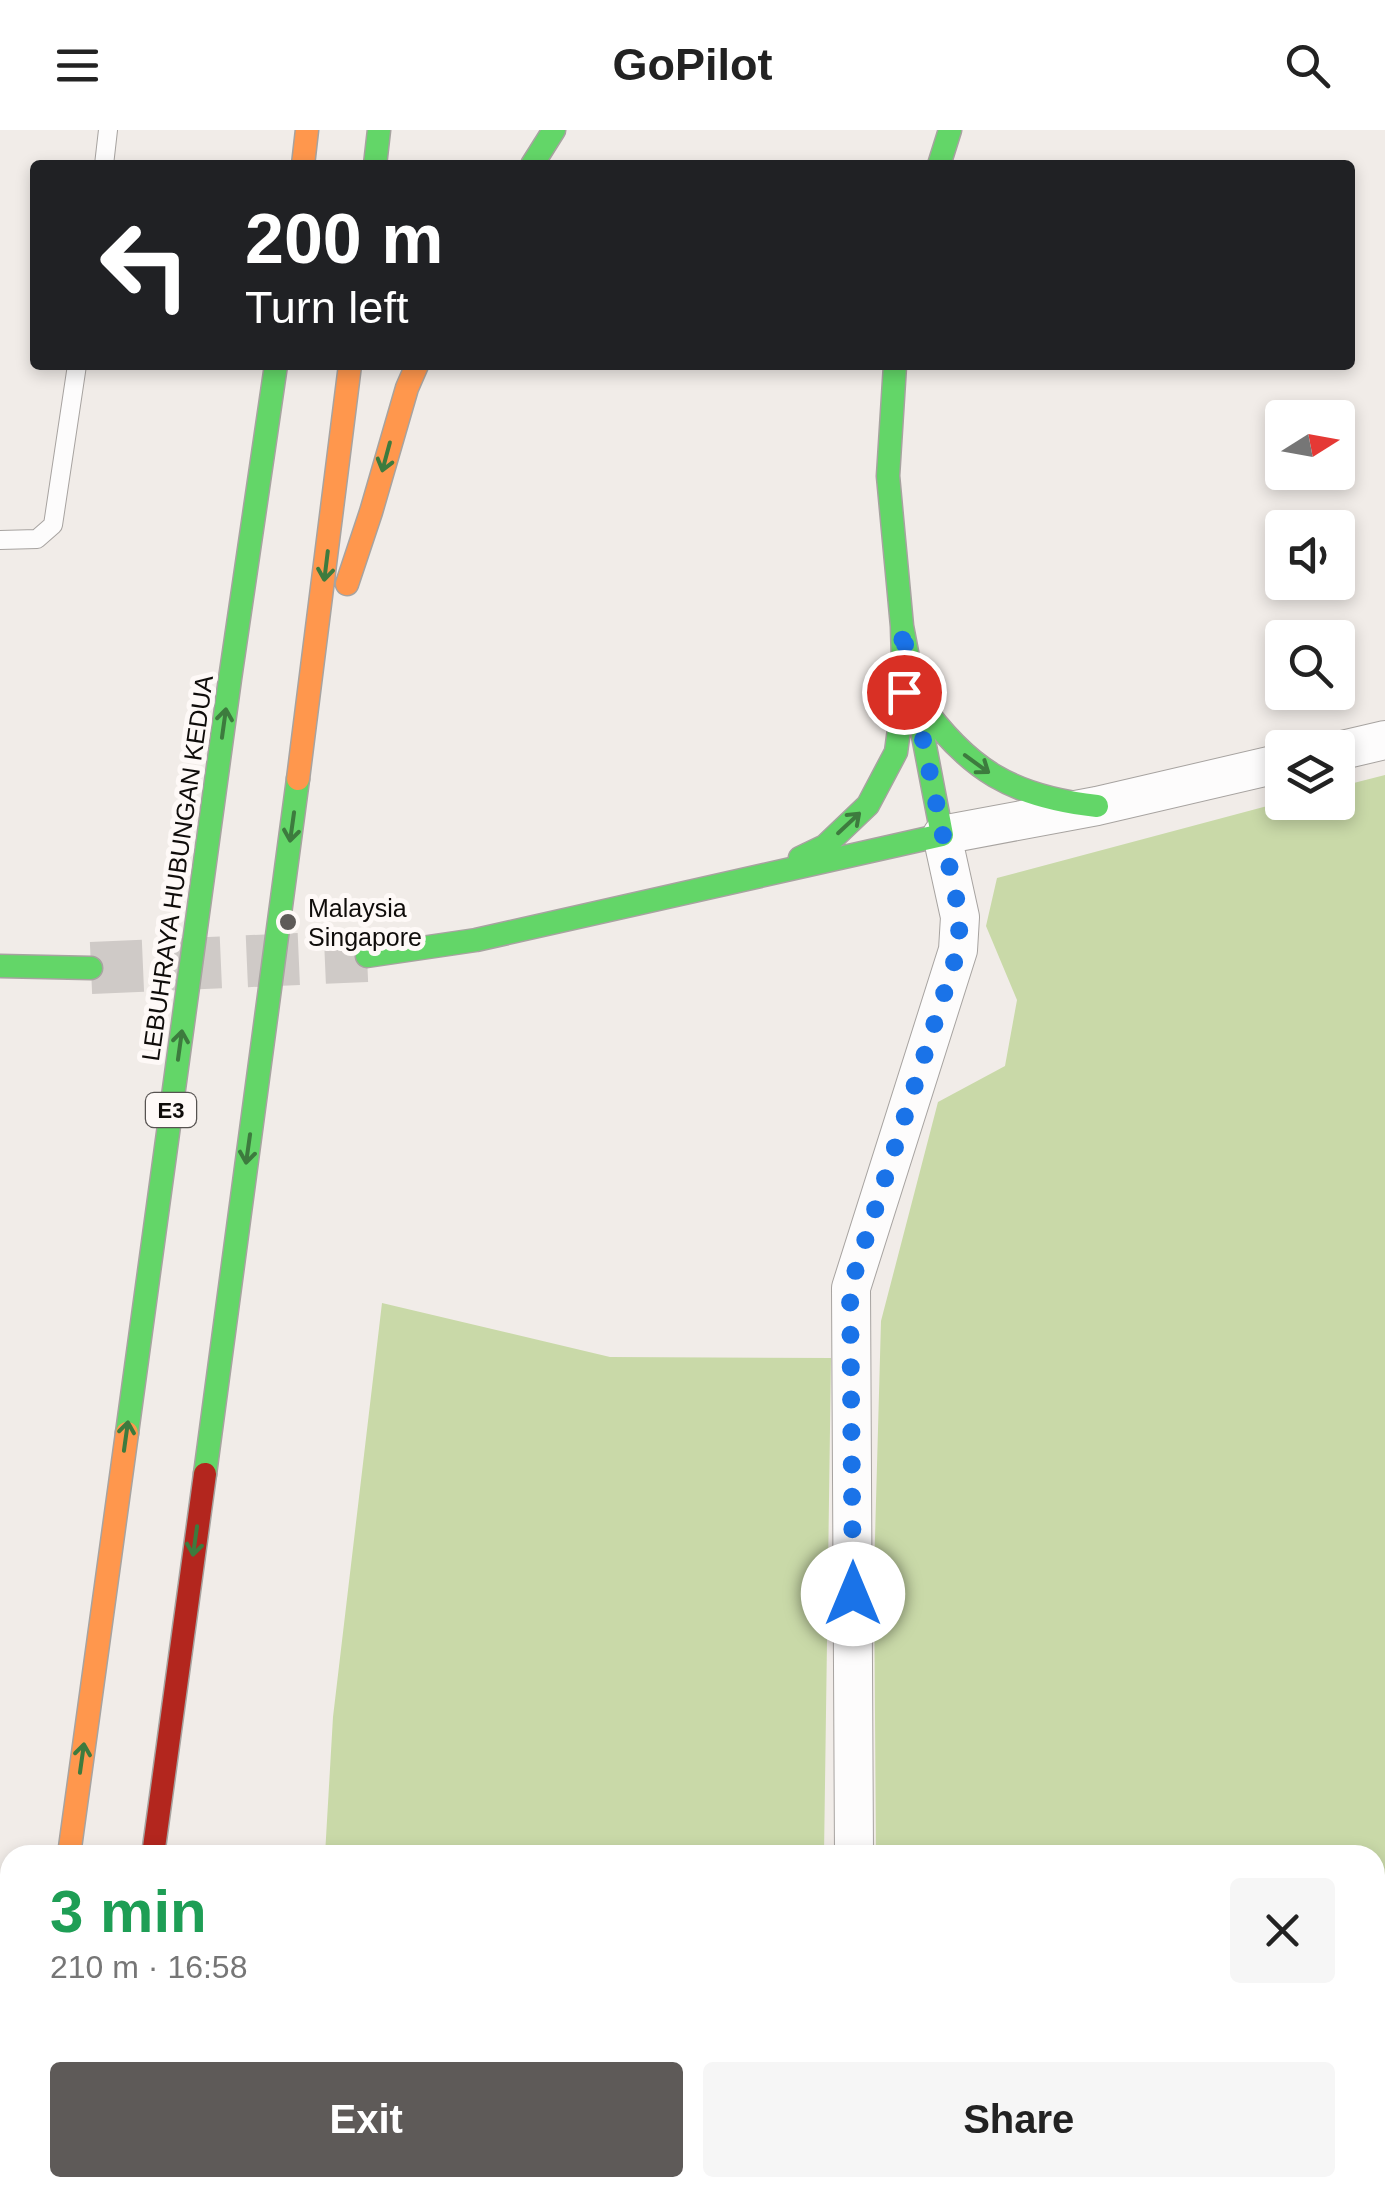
<!DOCTYPE html>
<meta charset="utf-8">
<style>
body{margin:0;font-family:Arial,sans-serif;background:#f6f6f6;color:#222;height:100vh;display:flex;flex-direction:column;font-size:38px;white-space:nowrap}
*{box-sizing:border-box;margin:0}
p{font-size:32px;color:#767676}
.icon{flex:none;width:55px;height:55px;fill:none;stroke:currentColor;stroke-width:2;stroke-linecap:round;stroke-linejoin:round}
.map{position:relative;flex:1;overflow:hidden}
.sheet{position:absolute;left:0px;top:1715px;width:1385px;height:352px;display:flex;flex-direction:column;background:#fff;border-radius:30px 30px 0 0;box-shadow:0 5px 15px #0003}
.sheet>*{flex:none}
.hud{position:absolute;left:30px;top:30px;width:1325px;height:210px;border-radius:10px;box-shadow:0 5px 15px #0003;background:#202124;color:#fff;overflow:hidden}
.needle{width:65px;rotate:79deg}
.fabs{position:absolute;left:1265px;top:270px;display:grid;gap:20px}
.fabs a{display:grid;place-items:center;width:90px;height:90px;border-radius:10px;background:#fff;box-shadow:0 5px 15px #0003;font-size:50px}
.pin{position:absolute;display:grid;place-items:center;width:85px;height:85px;color:#fff;margin:-42px;border:5px solid #fff;border-radius:50%;box-shadow:0 2px 10px #0007}
.me{position:absolute;width:110px;margin:-55px;rotate:0deg;stroke-linejoin:round;filter:drop-shadow(0 0 8px #0008)}
.turn{display:flex;align-items:center;gap:35px;height:210px;padding:0 50px;font-size:45px}
.turn .icon{width:130px;height:130px;stroke-width:2.5}
.turn b{display:block;font-size:70px;line-height:85px}
.round{display:grid;place-items:center;flex:none;width:105px;height:105px;border-radius:10px;background:#f6f6f6}
.headline{display:flex;align-items:center;justify-content:space-between;height:170px;padding:0 50px}
h1{font-size:60px;font-weight:700;line-height:75px;color:#1e9e55}
.cta{display:flex;gap:20px;margin-top:auto;padding:20px 50px}
.cta a{flex:1;height:115px;border-radius:10px;background:#5e5a58;color:#fff;font-size:40px;font-weight:700;line-height:115px;text-align:center}
.cta a+a{background:#f6f6f6;color:#222}
header{display:flex;justify-content:space-between;align-items:center;height:130px;padding:0 50px;background:#fff;font-size:45px;font-weight:700}
.map>svg:first-child{display:block}
</style>
<header><svg class="icon" aria-label="menu" viewBox="0 0 24 24"><path d="M4 6h16M4 12h16M4 18h16"/></svg>GoPilot<svg class="icon" aria-label="search" viewBox="0 0 24 24"><circle cx="10" cy="10" r="6"/><path d="M15 15l6 6"/></svg></header>
<div class="map">
<svg width="1385" height="2066" viewBox="0 0 1385 2066">
<rect width="100%" height="100%" fill="#f1ece8"/>
<path fill="#c9d9a8" d="M 1385,645 L 1385,2066 L 1164,2066 L 1148,2058 L 1375,2058 L 1375,1725 L 876,1725 L 874,1444 L 881,1191 L 938,972 L 1005,936 L 1017,870 L 986,796 L 997,748 L 1282,672 L 1338,672 L 1338,657 Z
M 382,1173 L 610,1227 L 831,1228 L 824,1725 L 325,1725 L 333,1587 Z
M 282,2058 L 1018,2058 L 1039,2066 L 281,2066 Z"/>
<g fill="none" stroke-linecap="round" stroke-linejoin="round">
<path stroke="#cfcac7" stroke-width="52" stroke-dasharray="52 26" stroke-linecap="butt" d="M 91,838 L 367,826"/>
<defs>
<path id="lane" d="M 104,35 L 108,0
M 0,410 L 37,409 L 53,395 L 77,235"/>
<path id="street" d="M 1338,621 L 1385,610
M 854,1725 L 851,1158 L 958,820 L 960,787 L 942,705 L 1097,676 L 1282,633
M 1087,2058 L 1104,2066"/>
<path id="fast" d="M 375,35 L 379,0
M 532,35 L 554,0
M 939,35 L 950,0
M 919,571 C 968,640 1013,667 1097,676
M 800,728 L 825,716 L 868,675 L 896,622 L 904,562 L 902,496 L 888,346 L 895,235
M 367,826 L 476,810 L 942,705 L 902,496
M 0,836 L 91,838
M 127,1303 L 230,549 L 276,235
M 205,1344 L 298,649
M 106,2066 L 107,2058"/>
<path id="slow" d="M 303,35 L 307,0
M 347,454 L 371,382 L 407,258 L 417,235
M 298,649 L 350,235
M 69,1725 L 127,1303
M 22,2066 L 23,2058"/>
<path id="jam" d="M 153,1725 L 205,1344"/>
</defs>
<use href="#lane" stroke="#a7a3a0" stroke-width="20"/>
<use href="#street" stroke="#a7a3a0" stroke-width="40"/>
<use href="#fast" stroke="#a7a3a0" stroke-width="25"/>
<use href="#slow" stroke="#a7a3a0" stroke-width="25"/>
<use href="#jam" stroke="#a7a3a0" stroke-width="25"/>
<use href="#lane" stroke="#fdfcfc" stroke-width="18"/>
<use href="#street" stroke="#fdfcfc" stroke-width="38"/>
<use href="#fast" stroke="#63d668" stroke-width="22"/>
<use href="#slow" stroke="#ff974d" stroke-width="22"/>
<use href="#jam" stroke="#b3261e" stroke-width="22"/>
</g>
<defs><path id="oneway-shaft" d="M-6 0H5M1.5-3L5.5 0L1.5 3" fill="none" stroke-width="1.6" stroke-linecap="round" stroke-linejoin="round" transform="scale(2.5)"/></defs>
<g stroke="#3d7b3e">
<use href="#oneway-shaft" transform="translate(386 327) rotate(105)"/>
<use href="#oneway-shaft" transform="translate(326 436) rotate(97)"/>
<use href="#oneway-shaft" transform="translate(224 593) rotate(-82)"/>
<use href="#oneway-shaft" transform="translate(977 634) rotate(36)"/>
<use href="#oneway-shaft" transform="translate(849 693) rotate(-43)"/>
<use href="#oneway-shaft" transform="translate(292 697) rotate(98)"/>
<use href="#oneway-shaft" transform="translate(180 915) rotate(-82)"/>
<use href="#oneway-shaft" transform="translate(248 1019) rotate(98)"/>
<use href="#oneway-shaft" transform="translate(126 1306) rotate(-82)"/>
<use href="#oneway-shaft" transform="translate(195 1411) rotate(98)"/>
<use href="#oneway-shaft" transform="translate(82 1628) rotate(-82)"/>
</g>
<g fill="none" stroke-linecap="round" stroke-linejoin="round">
<path stroke="#1a73e8" stroke-width="18" stroke-dasharray="0 32.4" d="M 853,1464 L 850,1158 L 958,820 L 960,787 L 913,562 L 902,496 L 904,562"/>
</g>
<circle fill="#5e5a58" stroke="#fef9f7" stroke-width="4" cx="288" cy="792" r="10"/>
<g text-anchor="middle" dominant-baseline="central" stroke-width="10" stroke-linejoin="round" paint-order="stroke">
<rect fill="#fef9f7" stroke="#575351" stroke-width="2.5" x="146" y="963" width="50" height="34" rx="8"/>
<g font-size="22" font-weight="bold" fill="#0f0c0a">
<text x="171" y="980">E3</text>
</g>
<g font-size="25" fill="#0f0c0a" stroke="#fef9f7">
<text transform="translate(177 738) rotate(-82)">LEBUHRAYA HUBUNGAN KEDUA</text>
</g>
<g font-size="25" fill="#0f0c0a" stroke="#fef9f7" text-anchor="start">
<text x="308" y="778">Malaysia<tspan x="308" dy="29">Singapore</tspan></text>
</g>
</g>
</svg>
<div class="fabs">
<a><svg class="needle" viewBox="-14 -14 28 28"><path d="M0-13l5 13h-10z" fill="#e53935"/><path d="M0 13l5-13h-10z" fill="#767676"/></svg></a>
<a><svg class="icon" aria-label="sound" viewBox="0 0 24 24"><path d="M4 9h4l5-4v14l-5-4H4zM17 9q2 3 0 6"/></svg></a>
<a><svg class="icon" aria-label="search" viewBox="0 0 24 24"><circle cx="10" cy="10" r="6"/><path d="M15 15l6 6"/></svg></a>
<a><svg class="icon" aria-label="layers" viewBox="0 0 24 24"><path d="M12 4l9 5-9 5-9-5zM3 14l9 5 9-5"/></svg></a>
</div>
<div class="pin" style="left:904px;top:562px;background:#d93025"><svg class="icon" aria-label="arrive" viewBox="0 0 24 24"><path d="M6 21V4h12l-3 4 3 4H6"/></svg></div>
<svg class="me" style="left:853px;top:1464px" viewBox="-20 -20 40 40"><circle r="19" fill="#fff"/><path d="M0-13L10 11 0 6-10 11z" fill="#1a73e8"/></svg>
<div class="hud">
<div class="turn"><svg class="icon" aria-label="left" viewBox="0 0 24 24"><path d="M17 20v-9H6M10 6l-5 5 5 5"/></svg><div><b>200 m</b>Turn left</div></div>
</div>
<section class="sheet">
<div class="headline"><div><h1>3 min</h1><p>210 m · 16:58</p></div><a class="round"><svg class="icon" aria-label="close" viewBox="0 0 24 24"><path d="M6 6l12 12M18 6L6 18"/></svg></a></div>
<div class="cta"><a>Exit</a><a>Share</a></div>
</section>
</div>
